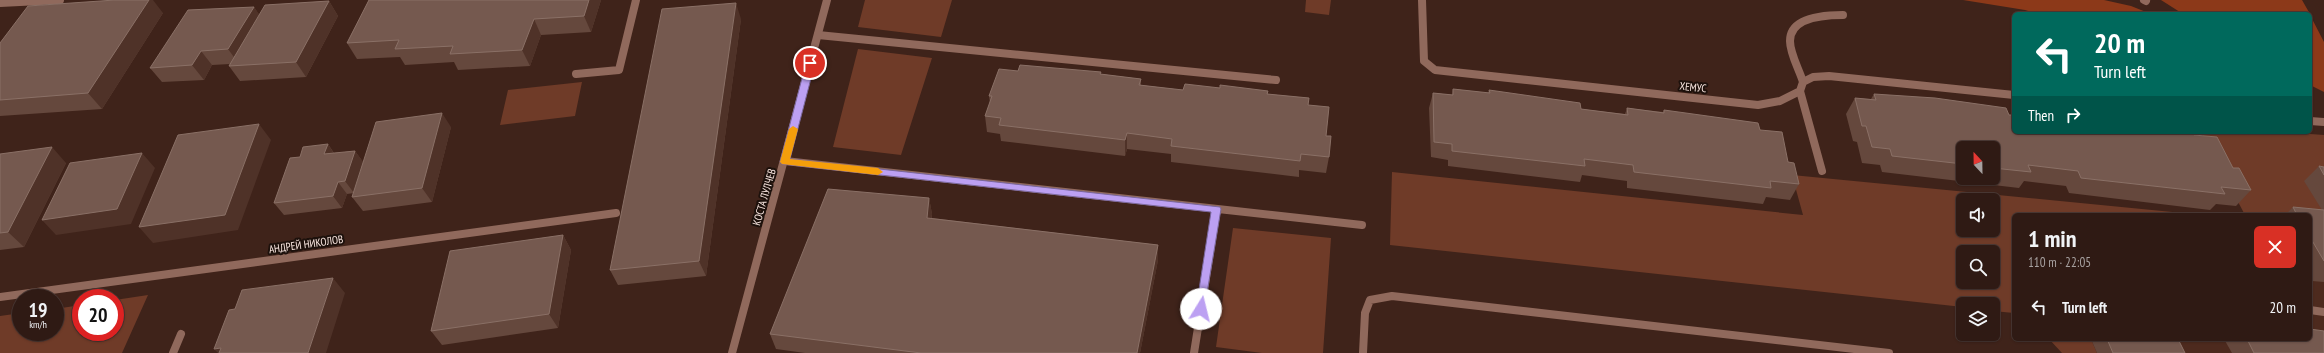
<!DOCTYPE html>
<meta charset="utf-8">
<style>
body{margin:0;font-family:"PT Sans Narrow",sans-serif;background:#37231d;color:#f1f3f6;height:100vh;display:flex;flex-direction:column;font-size:15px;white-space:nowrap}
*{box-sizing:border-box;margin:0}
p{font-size:13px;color:#a7a1a0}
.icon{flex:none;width:22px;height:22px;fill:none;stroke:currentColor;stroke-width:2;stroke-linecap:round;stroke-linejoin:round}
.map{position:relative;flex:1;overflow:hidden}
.side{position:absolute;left:2012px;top:213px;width:300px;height:128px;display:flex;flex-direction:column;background:#2f1a14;border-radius:6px;box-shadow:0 1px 3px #0004,0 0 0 1px #4a3834}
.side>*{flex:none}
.banner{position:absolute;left:2012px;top:12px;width:300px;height:122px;border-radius:6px;box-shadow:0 1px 3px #0004,0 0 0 1px #4a3834;background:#00695c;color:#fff;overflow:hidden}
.needle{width:26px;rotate:338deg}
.controls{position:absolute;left:1956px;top:141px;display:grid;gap:8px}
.controls a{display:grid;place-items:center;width:44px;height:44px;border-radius:6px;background:#2f1a14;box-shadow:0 1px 3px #0004,0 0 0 1px #4a3834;font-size:20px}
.speed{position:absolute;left:12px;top:289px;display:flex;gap:8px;font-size:20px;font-weight:700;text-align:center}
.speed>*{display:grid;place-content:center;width:52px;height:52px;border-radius:50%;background:#2f1a14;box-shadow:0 1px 3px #0004,0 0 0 1px #4a3834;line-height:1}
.speed small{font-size:10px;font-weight:400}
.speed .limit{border:6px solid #d22;background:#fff;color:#111}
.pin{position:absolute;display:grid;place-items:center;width:34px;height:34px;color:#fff;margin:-17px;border:2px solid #fff;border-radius:50%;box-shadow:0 1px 4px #0007}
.me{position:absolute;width:44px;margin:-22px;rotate:9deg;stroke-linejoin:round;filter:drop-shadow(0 0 3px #0008)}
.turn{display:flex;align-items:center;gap:14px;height:84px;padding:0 16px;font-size:18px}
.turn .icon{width:52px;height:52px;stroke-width:2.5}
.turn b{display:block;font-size:28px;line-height:34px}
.then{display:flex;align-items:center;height:38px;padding:0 16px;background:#0003;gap:8px;font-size:15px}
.round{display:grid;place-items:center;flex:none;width:42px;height:42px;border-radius:6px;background:#37231d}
.headline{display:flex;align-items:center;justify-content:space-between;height:68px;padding:0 16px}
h1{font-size:24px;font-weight:600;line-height:30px}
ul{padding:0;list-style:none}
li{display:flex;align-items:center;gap:12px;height:52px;padding:0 16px}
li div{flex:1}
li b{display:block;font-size:15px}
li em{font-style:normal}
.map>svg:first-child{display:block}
</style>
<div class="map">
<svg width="2324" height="353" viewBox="0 0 2324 353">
<rect width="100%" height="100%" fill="#3f231a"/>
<path fill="#4d2a1e" d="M 2324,137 L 2324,353 L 2097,353 L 2091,339 L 2310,339 L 2310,215 L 2278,215 Z"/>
<path fill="#6f3b28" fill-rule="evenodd" d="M 865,0 L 952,0 L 941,37 L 858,27 Z
M 1306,0 L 1331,0 L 1329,15 L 1305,12 Z
M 858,49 L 932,58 L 901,155 L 833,147 Z
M 582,82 L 575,116 L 500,125 L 508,90 Z
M 2201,132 L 2282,132 L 2324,135 L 2324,213 L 2245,215 Z
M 1392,172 L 1803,215 L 1792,175 L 2203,215 L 2014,215 L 2014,313 L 1993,311 L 1993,304 L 1963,304 L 1963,307 L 1390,245 ZM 1963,200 L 1993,200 L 1993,230 L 1963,230 ZM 1963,252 L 1993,252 L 1993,282 L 1963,282 Z
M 1233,228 L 1331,238 L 1323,353 L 1262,353 L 1216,347 Z
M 148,295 L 122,353 L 0,353 L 0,316 L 21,313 L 21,332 L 55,332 L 55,309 L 81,305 L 81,332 L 115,332 L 115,300 Z
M 2049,339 L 2091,339 L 2097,353 L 2062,353 Z"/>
<path fill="#8c3919" d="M 1963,0 L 2104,0 L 2131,6 L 2151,14 L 2038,14 L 2025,10 Z
M 2161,0 L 2302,0 L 2310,14 L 2183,14 Z
M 2310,15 L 2324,42 L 2324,92 L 2310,85 Z"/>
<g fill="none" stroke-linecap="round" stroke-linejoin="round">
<path stroke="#90695c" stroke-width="8" d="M 1422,0 L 1424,61 L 1435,70 L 1758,105 L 1780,101 L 1800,91 L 1803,82 L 1813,77 L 1829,76 L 2014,95
M 2144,0 L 2146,1
M 818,35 L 1276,80
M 576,74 L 619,70 L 636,0
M 1803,82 C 1799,69 1790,54 1790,41 C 1790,17 1826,15 1843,15
M 1800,91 L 1822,171
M 2310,121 L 2324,122
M 785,161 L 1362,225
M 2310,310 L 2324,312
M 173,353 L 181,334
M 1194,353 L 1217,209
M 1363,353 L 1365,313 L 1370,300 L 1392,296 L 1889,353"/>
<path stroke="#90695c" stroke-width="8" d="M 0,3 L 60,0
M 0,297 L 616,213
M 732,353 L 827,0"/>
</g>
<path fill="#65483d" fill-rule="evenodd" d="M 369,0 L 601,0 L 591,32 L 541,35 L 530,66 L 458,70 L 454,62 L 405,65 L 400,57 L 357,59 L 347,43 Z
M 329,1 L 338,16 L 306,77 L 240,81 L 229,66 L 230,64 L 212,65 L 204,80 L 162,82 L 150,68 L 254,7 L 259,15 Z
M 163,13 L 102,109 L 0,116 L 0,43 Z
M 741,19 L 706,276 L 618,285 L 610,270 Z
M 1018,71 L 1101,74 L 1141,79 L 1141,85 L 1183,90 L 1220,88 L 1268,91 L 1268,94 L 1309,98 L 1308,105 L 1326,136 L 1329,157 L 1326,173 L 1299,170 L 1299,177 L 1171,162 L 1171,154 L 1127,149 L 1125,156 L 1001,141 L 1000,134 L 987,132 L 985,116 L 990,103 L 989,96 Z
M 1453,89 L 1488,93 L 1489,90 L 1581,109 L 1625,114 L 1627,108 L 1663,112 L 1664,110 L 1760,130 L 1788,162 L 1799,184 L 1790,200 L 1766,197 L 1763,204 L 1627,188 L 1627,181 L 1582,175 L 1580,182 L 1448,166 L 1448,160 L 1431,157 L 1429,108 L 1433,93 L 1452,95 Z
M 1874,94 L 2009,115 L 2194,135 L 2233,168 L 2251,190 L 2236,206 L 2216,204 L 2210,210 L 2069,193 L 2066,186 L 2024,181 L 2019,188 L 1882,172 L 1880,165 L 1862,163 L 1857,142 L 1853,141 L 1846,114 L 1855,98 L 1871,99 ZM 1963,148 L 1993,148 L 1993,178 L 1963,178 Z
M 451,127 L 432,202 L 363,211 L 352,197 L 354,193 L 347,194 L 342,208 L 284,215 L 274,203 L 300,157 L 328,144 L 334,153 L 355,151 L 363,162 Z
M 0,154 L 66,163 L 24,247 L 0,250 Z
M 2319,166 L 2324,167 L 2324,282 L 2312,281 L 2310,278 L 2310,215 L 2285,215 L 2293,207 L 2322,210 L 2304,181 Z
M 929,198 L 932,214 L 932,218 L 1158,245 L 1158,260 L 1140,353 L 805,353 L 776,349 L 770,334 Z
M 563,235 L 571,250 L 558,328 L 442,345 L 431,331 Z
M 2091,339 L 2178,339 L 2185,353 L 2097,353 Z
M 2224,339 L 2310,339 L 2324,353 L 2232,353 Z"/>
<path fill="#4f3228" d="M 149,0 L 153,0 L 163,13 L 102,109 L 88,93 Z
M 589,0 L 601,0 L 591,32 L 584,16 Z
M 329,1 L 338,16 L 306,77 L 296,62 Z
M 736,3 L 741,19 L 706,276 L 699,261 Z
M 254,7 L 264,21 L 239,64 L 228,49 Z
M 534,19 L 541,35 L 530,66 L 522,50 Z
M 201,51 L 212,65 L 204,80 L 192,65 Z
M 442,113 L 451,127 L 432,202 L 422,188 Z
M 259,124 L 271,140 L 238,230 L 153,243 L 139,227 Z
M 1127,133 L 1127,149 L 1125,156 L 1125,140 Z
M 328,144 L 336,157 L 324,154 Z
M 52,147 L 66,163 L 24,247 L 8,232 Z
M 355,151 L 364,163 L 354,193 L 345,181 Z
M 142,153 L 155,168 L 131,224 L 56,235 L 42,220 Z
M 338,182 L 347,194 L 342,208 L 333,196 Z
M 929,198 L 932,214 L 930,233 L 927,218 Z
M 563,235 L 571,250 L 558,328 L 549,314 Z
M 1158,245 L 1158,260 L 1140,353 L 1137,353 Z
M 333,278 L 345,293 L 326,353 L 308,353 Z
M 221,348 L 226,353 L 218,353 L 214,349 Z"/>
<path fill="#75594f" stroke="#8a7066" d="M 115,0 L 149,0 L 88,93 L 0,100 L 0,43 L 28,6 Z
M 369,0 L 589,0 L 584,16 L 534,19 L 522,50 L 450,54 L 453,46 L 395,49 L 399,40 L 347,43 Z
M 329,1 L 296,62 L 229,66 L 265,5 Z
M 736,3 L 699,261 L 610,270 L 662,9 Z
M 254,7 L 228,49 L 201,51 L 192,65 L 150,68 L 188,10 Z
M 1020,65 L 1101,72 L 1100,74 L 1141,79 L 1139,85 L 1183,90 L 1185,84 L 1220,88 L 1220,85 L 1268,91 L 1267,94 L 1309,98 L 1308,105 L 1329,107 L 1326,136 L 1331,136 L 1329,157 L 1301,154 L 1300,161 L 1171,146 L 1172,139 L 1127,133 L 1125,140 L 999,125 L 1001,118 L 985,116 L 992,96 L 989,96 L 999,69 L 1018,71 Z
M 1453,89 L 1490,93 L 1489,90 L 1580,103 L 1581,109 L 1628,115 L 1627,108 L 1664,113 L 1664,110 L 1758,123 L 1760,130 L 1782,132 L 1788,162 L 1794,163 L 1799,184 L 1770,181 L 1771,188 L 1634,172 L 1633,165 L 1584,159 L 1585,166 L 1452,151 L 1452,144 L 1434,142 L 1433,93 L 1453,95 Z
M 1874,94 L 1935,98 L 2006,108 L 2009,115 L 2014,115 L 2014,132 L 2193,132 L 2194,135 L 2217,137 L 2233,168 L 2239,168 L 2251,190 L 2221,187 L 2225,194 L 2081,178 L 2078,171 L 2028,165 L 2031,172 L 1993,168 L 1993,148 L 1963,148 L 1963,164 L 1892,156 L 1890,149 L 1872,147 L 1866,126 L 1862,126 L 1855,98 L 1876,100 Z
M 442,113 L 422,188 L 352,197 L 376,122 Z
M 259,124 L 225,215 L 139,227 L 178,135 Z
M 328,144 L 324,154 L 355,151 L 345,181 L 338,182 L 333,196 L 274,203 L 290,158 L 300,157 L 303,147 Z
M 52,147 L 8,232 L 0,233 L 0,154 Z
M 142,153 L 117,209 L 42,220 L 70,163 Z
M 2319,166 L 2324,167 L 2324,175 Z
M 828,189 L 929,198 L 927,218 L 1158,245 L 1137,353 L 921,353 L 770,334 Z
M 2293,207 L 2324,210 L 2324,261 L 2310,237 L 2310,215 L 2297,215 Z
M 563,235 L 549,314 L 431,331 L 450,251 Z
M 333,278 L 308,353 L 219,353 L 221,348 L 214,349 L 229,310 L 235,309 L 242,290 Z
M 2310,329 L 2324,331 L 2324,353 L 2254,353 L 2247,339 L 2310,339 Z
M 2107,339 L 2178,339 L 2185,353 L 2113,353 Z"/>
<path fill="#bca0f2" stroke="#7a689d" d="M 810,60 L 815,63 L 790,159 L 1220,207 L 1221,209 L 1204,311 L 1201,313 L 1196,309 L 1211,212 L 782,164 L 780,162 L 806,63 Z"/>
<path fill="#f59e0b" d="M 793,126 L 798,129 L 790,159 L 878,168 L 883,172 L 878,175 L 782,164 L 780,162 L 789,129 Z"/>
<g text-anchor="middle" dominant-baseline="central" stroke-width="4" stroke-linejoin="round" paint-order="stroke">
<g font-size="11" fill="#fbe8e2" stroke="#1d110c">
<text transform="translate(1693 87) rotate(6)">ХЕМУС</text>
<text transform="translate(764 197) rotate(-74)">КОСТА ЛУЛЧЕВ</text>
<text transform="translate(306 244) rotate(-8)">АНДРЕЙ НИКОЛОВ</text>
</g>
</g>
</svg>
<div class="controls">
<a><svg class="needle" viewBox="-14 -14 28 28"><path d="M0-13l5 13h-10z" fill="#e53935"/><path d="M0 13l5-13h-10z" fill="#a7a1a0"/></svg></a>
<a><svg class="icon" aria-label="sound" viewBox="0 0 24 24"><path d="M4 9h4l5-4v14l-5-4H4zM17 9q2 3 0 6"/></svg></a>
<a><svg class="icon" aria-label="search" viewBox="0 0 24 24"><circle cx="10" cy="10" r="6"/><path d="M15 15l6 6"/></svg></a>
<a><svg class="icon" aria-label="layers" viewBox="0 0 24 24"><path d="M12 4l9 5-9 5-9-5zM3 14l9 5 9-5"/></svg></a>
</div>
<div class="speed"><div>19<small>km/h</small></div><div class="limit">20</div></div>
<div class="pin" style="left:810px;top:63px;background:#d93025"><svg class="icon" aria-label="arrive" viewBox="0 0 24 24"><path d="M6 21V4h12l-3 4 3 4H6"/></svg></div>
<svg class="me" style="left:1201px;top:309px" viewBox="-20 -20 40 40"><circle r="19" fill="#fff"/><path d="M0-13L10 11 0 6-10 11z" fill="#bca0f2"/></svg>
<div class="banner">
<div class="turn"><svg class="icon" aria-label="left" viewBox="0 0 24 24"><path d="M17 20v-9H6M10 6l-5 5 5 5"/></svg><div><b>20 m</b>Turn left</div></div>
<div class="then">Then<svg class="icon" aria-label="right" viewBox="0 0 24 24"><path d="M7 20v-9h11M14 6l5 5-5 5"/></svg></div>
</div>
<section class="side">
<div class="headline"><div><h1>1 min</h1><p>110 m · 22:05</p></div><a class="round" style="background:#d93025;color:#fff"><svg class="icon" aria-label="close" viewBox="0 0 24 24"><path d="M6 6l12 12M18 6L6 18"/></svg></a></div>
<ul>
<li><svg class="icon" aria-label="left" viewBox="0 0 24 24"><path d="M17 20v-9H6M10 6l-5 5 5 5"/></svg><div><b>Turn left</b></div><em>20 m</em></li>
</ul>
</section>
</div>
